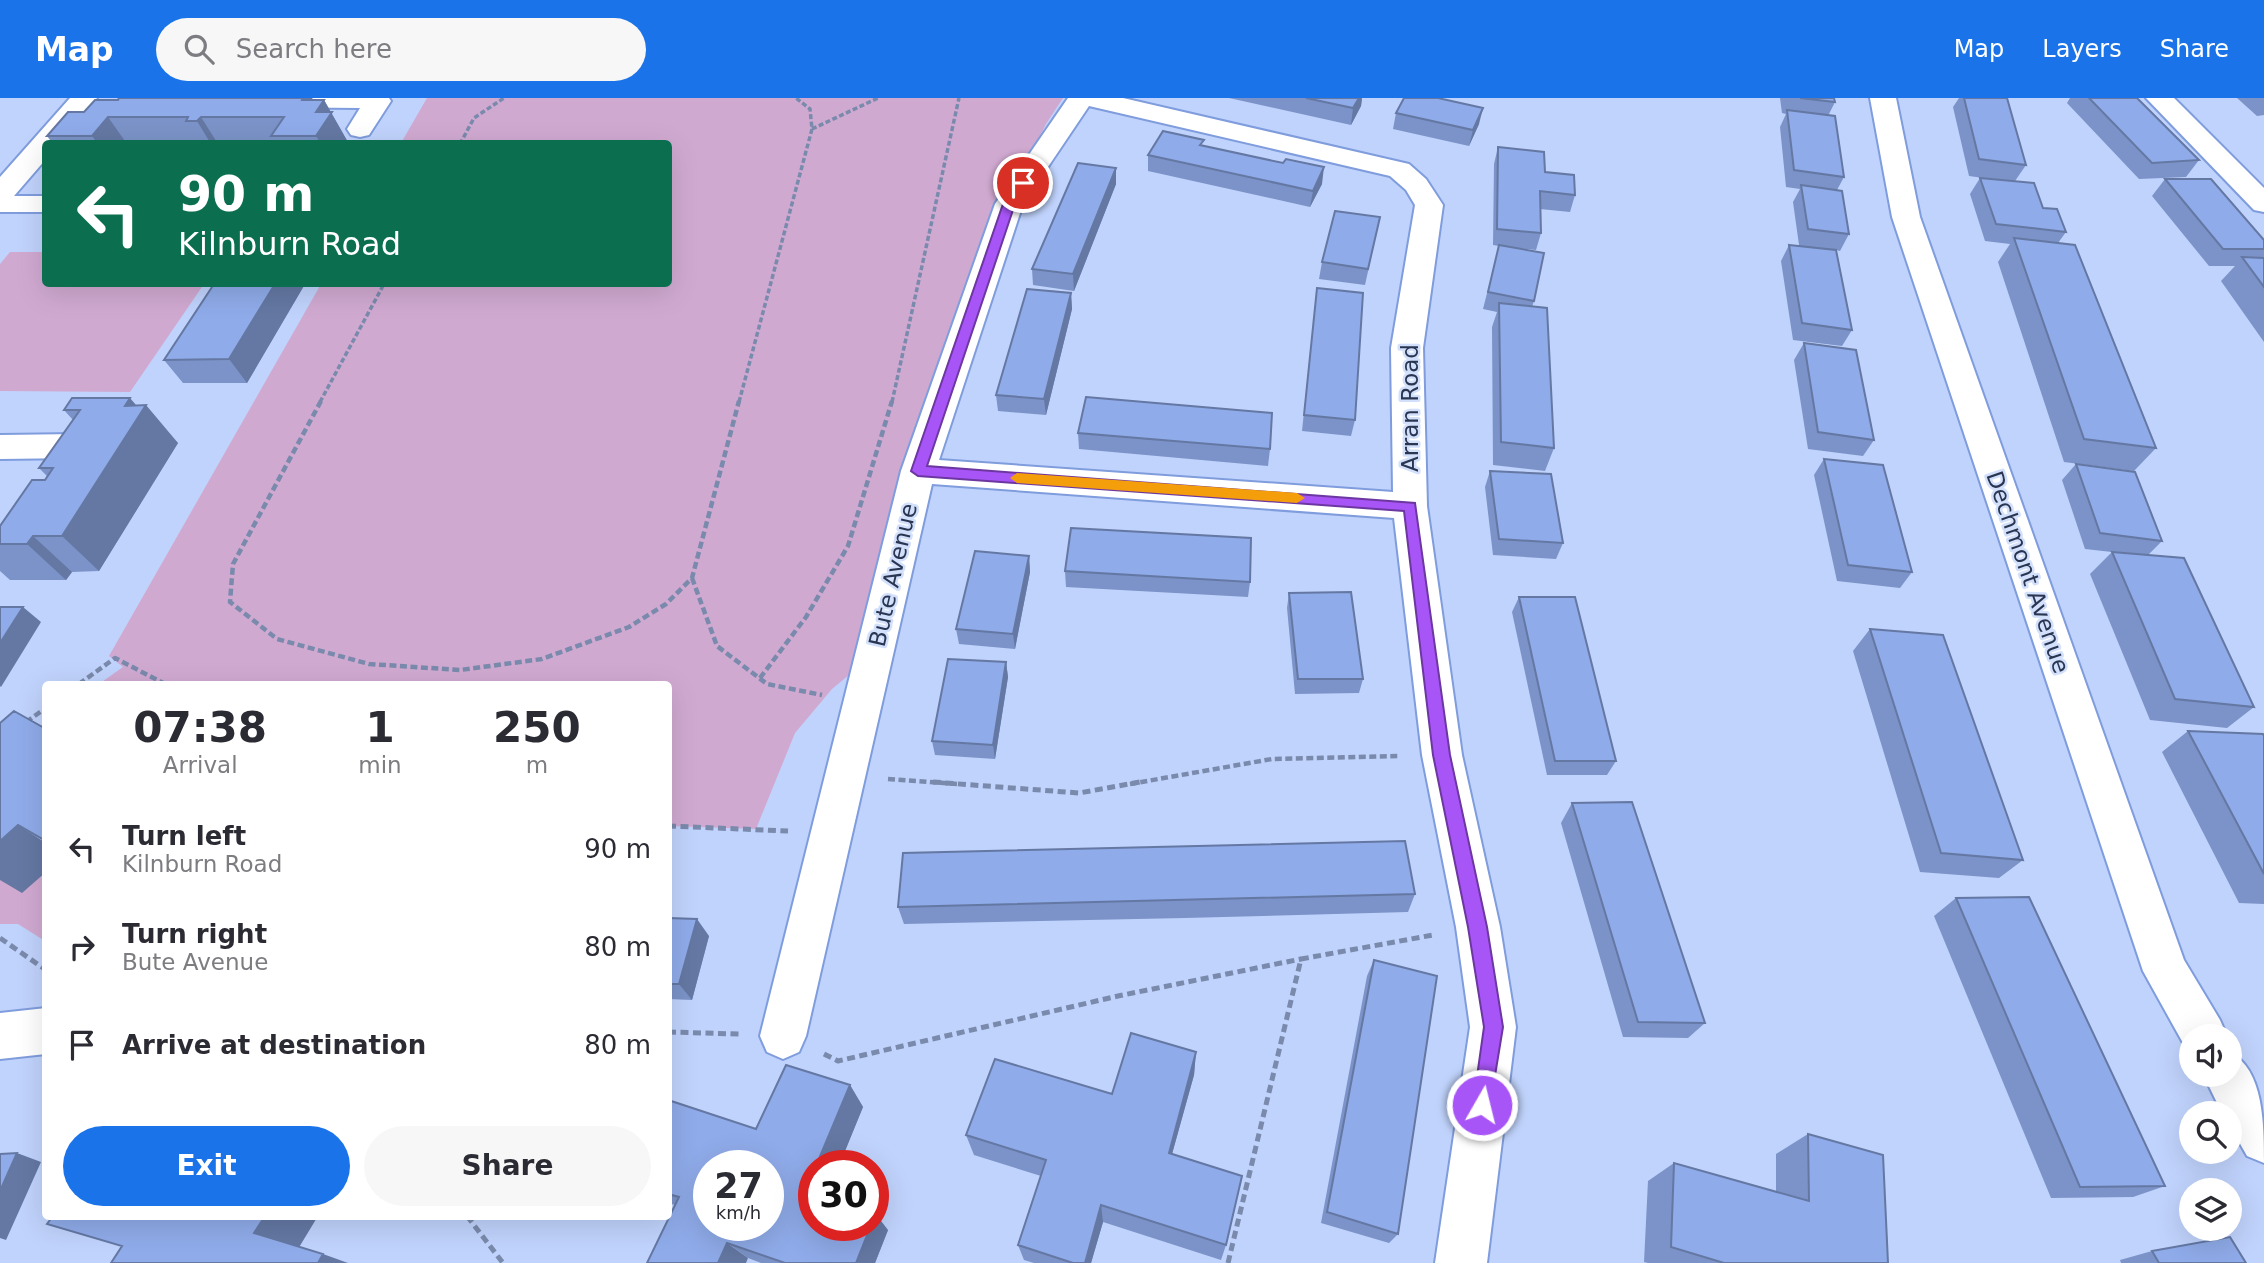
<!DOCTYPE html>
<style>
body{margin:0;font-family:"DejaVu Sans",sans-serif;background:#f7f7f7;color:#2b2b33;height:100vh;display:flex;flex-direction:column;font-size:26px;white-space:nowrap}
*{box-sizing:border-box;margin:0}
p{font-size:23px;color:#7c7c81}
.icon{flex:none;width:38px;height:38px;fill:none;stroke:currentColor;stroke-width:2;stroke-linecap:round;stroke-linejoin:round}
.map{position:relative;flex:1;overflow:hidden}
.panel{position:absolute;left:42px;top:583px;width:630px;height:539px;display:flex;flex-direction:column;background:#fff;border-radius:7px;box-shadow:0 7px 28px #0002}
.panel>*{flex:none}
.top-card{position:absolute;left:42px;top:42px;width:630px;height:147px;border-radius:7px;box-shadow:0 7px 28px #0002;background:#0b6e4f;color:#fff;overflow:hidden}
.tools{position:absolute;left:2179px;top:926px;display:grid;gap:14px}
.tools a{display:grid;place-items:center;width:63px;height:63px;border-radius:50%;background:#fff;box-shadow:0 7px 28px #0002;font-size:35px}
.speed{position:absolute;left:693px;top:1052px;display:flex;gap:14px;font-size:35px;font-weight:700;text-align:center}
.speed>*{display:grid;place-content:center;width:91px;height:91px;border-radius:50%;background:#fff;box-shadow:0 7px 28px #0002;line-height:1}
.speed small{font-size:18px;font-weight:400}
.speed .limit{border:10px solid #d22;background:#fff;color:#111}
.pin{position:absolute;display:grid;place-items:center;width:60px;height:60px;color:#fff;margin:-30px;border:4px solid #fff;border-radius:50%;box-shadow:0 2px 7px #0007}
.me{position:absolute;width:77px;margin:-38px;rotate:8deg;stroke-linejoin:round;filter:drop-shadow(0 0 5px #0008)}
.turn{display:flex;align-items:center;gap:24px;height:147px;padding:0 21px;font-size:32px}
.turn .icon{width:91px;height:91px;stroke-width:2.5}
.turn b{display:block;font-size:49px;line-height:60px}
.eta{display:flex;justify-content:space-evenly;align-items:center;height:119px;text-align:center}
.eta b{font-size:42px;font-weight:800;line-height:49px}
.button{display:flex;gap:14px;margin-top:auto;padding:14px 21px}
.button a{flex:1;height:80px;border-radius:42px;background:#1a73e8;color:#fff;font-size:28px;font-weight:800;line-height:80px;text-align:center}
.button a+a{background:#f7f7f7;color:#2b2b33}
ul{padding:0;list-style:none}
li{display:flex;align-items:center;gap:21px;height:98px;padding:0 21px}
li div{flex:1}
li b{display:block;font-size:26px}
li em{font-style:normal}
header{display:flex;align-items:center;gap:42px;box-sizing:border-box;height:98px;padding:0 35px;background:#1a73e8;color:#fff}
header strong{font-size:33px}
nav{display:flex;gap:38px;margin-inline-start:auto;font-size:24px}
.search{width:490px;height:63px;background:#f7f7f7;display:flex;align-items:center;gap:18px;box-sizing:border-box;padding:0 24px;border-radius:38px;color:#7c7c81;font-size:26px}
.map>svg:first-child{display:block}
</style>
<header>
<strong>Map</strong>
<div class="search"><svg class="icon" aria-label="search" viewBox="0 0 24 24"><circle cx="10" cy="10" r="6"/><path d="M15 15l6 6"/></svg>Search here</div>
<nav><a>Map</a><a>Layers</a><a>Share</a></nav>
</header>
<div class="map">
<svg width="2264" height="1165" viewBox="0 0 2264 1165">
<rect width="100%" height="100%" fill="#c0d3fc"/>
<path fill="#d0a9d1" d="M 427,0 L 1063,0 L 1046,26 L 982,152 L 866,563 L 832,591 L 795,635 L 756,731 L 669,728 L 668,586 L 99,586 L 123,569 L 109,558 L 321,186 L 668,186 L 668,46 L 401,45 Z
M 10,154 L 45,154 L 46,186 L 204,186 L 130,294 L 0,293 L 0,166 Z
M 45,774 L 45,843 L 18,826 L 0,826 L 0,782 Z"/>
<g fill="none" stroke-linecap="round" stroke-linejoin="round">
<defs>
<path id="minor" d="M 70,0 L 97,0 L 59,46 L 46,46 L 46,61 L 14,98 L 46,98 L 46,114 L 0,114 L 0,79 Z
M 153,0 L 389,0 L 391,3 L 369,37 L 360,39 L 351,37 L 347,31 L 360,10 L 166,8 L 157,5 Z
M 1068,0 L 1123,0 L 1409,66 L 1426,81 L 1443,107 L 1423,250 L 1427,408 L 1462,657 L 1500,829 L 1516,929 L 1487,1165 L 1435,1165 L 1470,929 L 1456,829 L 1422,657 L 1394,420 L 932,386 L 806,938 L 799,954 L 783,961 L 767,954 L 760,938 L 901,373 L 995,106 ZM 1089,8 L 1390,78 L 1406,92 L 1415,107 L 1391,250 L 1393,394 L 939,362 L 1023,106 Z
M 1870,0 L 1896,0 L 1920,119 L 2184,862 L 2220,922 L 2227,938 L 2191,938 L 2191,955 L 2188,954 L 2143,873 L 1892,119 Z
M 2146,0 L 2174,0 L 2264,90 L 2264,114 L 2254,112 Z
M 77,336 L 89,340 L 94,348 L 89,356 L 77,360 L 0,361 L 0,337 Z
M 46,910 L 46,956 L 0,961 L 0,915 Z
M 2230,954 C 2264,972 2264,1027 2264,1065 L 2247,1058 L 2230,1028 L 2230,1015 L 2222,1015 L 2203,976 L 2230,976 Z"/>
</defs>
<use href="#minor" stroke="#7f9cdd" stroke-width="4"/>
<path stroke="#7a8aac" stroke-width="3.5" stroke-dasharray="5 2.5" stroke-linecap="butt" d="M 812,31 L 878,0
M 460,46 L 474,20 L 504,0
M 320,304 L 384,186
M 739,304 L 812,31 L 810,11 L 796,0
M 892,304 L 959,0"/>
<path stroke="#7a8aac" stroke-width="4.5" stroke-dasharray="7 3.5" stroke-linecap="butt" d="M 321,303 L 233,466 L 230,504 L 277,541 L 369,566 L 460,572 L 542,561 L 629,529 L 666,506 L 692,480 L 739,303
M 692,480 L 717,548 L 767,586 L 822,597
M 760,580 L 806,519 L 848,448 L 892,303
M 79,586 L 115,560 L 165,586
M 26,624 L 46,610
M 888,681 L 957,686
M 1130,686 L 1272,661 L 1398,658"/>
<path stroke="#7a8aac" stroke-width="5" stroke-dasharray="8 4.5" stroke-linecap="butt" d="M 933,684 L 1079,695 L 1140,684
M 668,728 L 788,733
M 0,840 L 46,872
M 668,934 L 739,936
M 824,956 L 838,963 L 1118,898 L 1301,861
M 467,1118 L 503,1165
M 1228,1165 L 1301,861 L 1433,837"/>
<use href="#minor" fill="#fff" fill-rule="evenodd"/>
</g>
<path fill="#7b93c8" d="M 119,0 L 312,0 L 313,2 L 324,2 L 349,46 L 53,46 L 47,38 Z
M 1229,0 L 1362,0 L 1361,8 L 1351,27 Z
M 1780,0 L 1834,0 L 1835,4 L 1828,18 L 1844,79 L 1837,92 L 1849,136 L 1840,153 L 1836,152 L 1852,232 L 1842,248 L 1793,242 L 1781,163 L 1789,147 L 1799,147 L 1793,104 L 1800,91 L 1786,89 L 1780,29 L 1786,16 L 1782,15 Z
M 1959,0 L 2007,0 L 2026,67 L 2015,83 L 2066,134 L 2058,145 L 2156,350 L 2134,373 L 2064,364 L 1998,164 L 2010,146 L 1985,143 L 1970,96 L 1980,80 L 1991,81 L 1969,78 L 1953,9 Z
M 2070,0 L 2137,0 L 2199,62 L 2186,79 L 2139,81 L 2067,5 Z
M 2237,0 L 2264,0 L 2264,17 L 2257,18 Z
M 1396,15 L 1479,26 L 1469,48 L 1393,31 Z
M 1204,48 L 1322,86 L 1310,109 L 1148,73 L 1148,57 Z
M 1498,49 L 1545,74 L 1575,97 L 1570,114 L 1540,111 L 1541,135 L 1536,152 L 1516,150 L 1534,203 L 1532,209 L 1554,350 L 1545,373 L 1493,367 L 1492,229 L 1497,214 L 1483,211 L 1499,148 L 1493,147 L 1494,66 Z
M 1116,70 L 1116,86 L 1074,193 L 1033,187 L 1032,171 Z
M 2165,81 L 2264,142 L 2264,244 L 2221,183 L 2235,168 L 2209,168 L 2152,98 Z
M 1380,119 L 1365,187 L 1319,181 L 1322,164 Z
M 214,186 L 305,186 L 247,285 L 183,285 L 164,262 Z
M 1317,190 L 1355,322 L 1351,338 L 1302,333 Z
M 1071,195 L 1072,211 L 1046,317 L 998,313 L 996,297 Z
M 1804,245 L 1874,342 L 1863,358 L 1808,351 L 1794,262 Z
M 137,308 L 178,345 L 99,473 L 72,474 L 66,482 L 10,482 L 0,473 L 0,428 L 48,379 L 39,370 L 73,322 L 64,312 Z
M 1078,335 L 1270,351 L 1268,368 L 1079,351 Z
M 1824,361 L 1912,474 L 1900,490 L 1837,483 L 1814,377 Z
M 2076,366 L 2162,443 L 2148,457 L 2254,609 L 2227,630 L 2150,622 L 2090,476 L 2112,454 L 2085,451 L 2062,382 Z
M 1490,373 L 1563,445 L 1556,461 L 1493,457 L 1485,389 Z
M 1029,458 L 1030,474 L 1015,551 L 959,546 L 956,531 Z
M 1065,473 L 1250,484 L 1248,499 L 1066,489 Z
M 1289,495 L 1363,581 L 1359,595 L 1295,596 L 1287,510 Z
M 1519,499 L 1616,663 L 1607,677 L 1547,677 L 1512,514 Z
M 1870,531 L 2023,762 L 1999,780 L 1920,774 L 1853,553 Z
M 1006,564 L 1008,579 L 995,661 L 935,657 L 932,643 Z
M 2188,633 L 2264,638 L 2264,806 L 2239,805 L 2162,654 Z
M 1572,705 L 1705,925 L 1688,940 L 1623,939 L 1561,725 Z
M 1415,796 L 1408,814 L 1185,820 L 904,826 L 898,809 Z
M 1956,800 L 2165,1088 L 2133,1099 L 2051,1100 L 1934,818 Z
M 668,820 L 709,838 L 692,902 L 668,901 Z
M 1374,862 L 1398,1136 L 1389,1145 L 1321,1125 L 1367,878 Z
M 1196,954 L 1194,977 L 1172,1056 L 1226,1147 L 1221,1162 L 1103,1124 L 1091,1165 L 1034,1165 L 1024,1162 L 1018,1147 L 1041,1078 L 974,1057 L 966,1037 L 1112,996 Z
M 850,987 L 863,1009 L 814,1127 L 888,1132 L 875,1165 L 761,1165 L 748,1160 L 675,1107 L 668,1105 L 668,1002 L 756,1031 Z
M 1808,1036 L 1888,1165 L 1648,1165 L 1644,1164 L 1648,1083 L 1674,1065 L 1776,1094 L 1776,1056 Z
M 2152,1153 L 2246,1165 L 2121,1165 L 2120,1162 Z"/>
<path fill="#6478a3" d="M 303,0 L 312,0 L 318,11 L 324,2 L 349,46 L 321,46 L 316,38 L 302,2 Z
M 1359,0 L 1362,0 L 1361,8 L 1351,27 L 1353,10 Z
M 1483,10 L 1479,26 L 1469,48 L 1473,32 Z
M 108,19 L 127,46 L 98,46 L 92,38 Z
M 201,19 L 218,46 L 211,46 L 197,23 Z
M 1324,69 L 1322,86 L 1310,109 L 1313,93 Z
M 1116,70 L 1116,86 L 1074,193 L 1073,176 Z
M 275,186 L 305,186 L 247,285 L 229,261 Z
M 1071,195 L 1072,211 L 1046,317 L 1044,301 Z
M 130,300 L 142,314 L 146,307 L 178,345 L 99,473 L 62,438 L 125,308 Z
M 33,438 L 72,474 L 66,482 L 27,446 Z
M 1029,458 L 1030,474 L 1015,551 L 1013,536 Z
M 23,509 L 41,524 L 1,589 L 0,588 L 0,545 Z
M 1006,564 L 1008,579 L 995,661 L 993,647 Z
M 18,727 L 46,745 L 46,774 L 22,795 L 0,782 L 0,743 Z
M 697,821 L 709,838 L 692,902 L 679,886 Z
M 1196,954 L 1194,977 L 1167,1074 L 1169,1055 Z
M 850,987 L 863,1009 L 839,1068 L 816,1068 Z
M 17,1055 L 41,1064 L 6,1142 L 0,1140 L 0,1093 Z
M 814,1072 L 814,1101 L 805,1092 Z
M 1101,1107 L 1103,1124 L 1091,1165 L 1085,1165 Z
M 875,1115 L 888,1132 L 875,1165 L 856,1165 L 871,1127 L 873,1127 L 873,1120 Z
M 265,1118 L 318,1118 L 298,1151 L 254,1135 Z
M 727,1145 L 748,1160 L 746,1165 L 718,1165 Z
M 323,1156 L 348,1165 L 318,1165 Z"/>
<path fill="#8fabe9" stroke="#6478a3" stroke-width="2" fill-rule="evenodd" d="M 119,0 L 303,0 L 302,2 L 324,2 L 316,14 L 332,14 L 316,38 L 271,38 L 284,19 L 201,19 L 197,23 L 186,23 L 188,19 L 108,19 L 92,38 L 47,38 L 68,14 L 84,14 L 95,2 L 118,2 Z
M 1306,0 L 1359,0 L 1353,10 Z
M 1404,0 L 1438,0 L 1483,10 L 1473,32 L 1396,15 Z
M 1800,0 L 1834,0 L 1835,4 Z
M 1964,0 L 2007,0 L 2026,67 L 1979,61 Z
M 2089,0 L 2137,0 L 2199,62 L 2152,65 Z
M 1787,12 L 1835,18 L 1844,79 L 1794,72 Z
M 1163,33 L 1204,42 L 1200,47 L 1283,65 L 1286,61 L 1324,69 L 1313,93 L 1148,57 Z
M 1498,49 L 1544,54 L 1545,74 L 1574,77 L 1575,97 L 1540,93 L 1541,135 L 1497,131 Z
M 1078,65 L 1116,70 L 1073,176 L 1032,171 Z
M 1980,80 L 2034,85 L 2043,110 L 2057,111 L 2066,134 L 1996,126 Z
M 2165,81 L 2211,81 L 2264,142 L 2264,151 L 2223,151 Z
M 1801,87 L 1842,93 L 1849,136 L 1808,131 Z
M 1335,113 L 1380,119 L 1368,171 L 1322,164 Z
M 2014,140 L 2075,147 L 2156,350 L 2084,341 Z
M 1499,147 L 1544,155 L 1534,203 L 1488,194 Z
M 1789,147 L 1836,152 L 1852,232 L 1802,225 Z
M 2242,159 L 2264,160 L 2264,189 Z
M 214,186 L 275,186 L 229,261 L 164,262 Z
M 1317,190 L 1363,195 L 1355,322 L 1304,317 Z
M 1027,191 L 1071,195 L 1044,301 L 996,297 Z
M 1499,205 L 1547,210 L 1554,350 L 1501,344 Z
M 1804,245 L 1856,252 L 1874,342 L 1818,334 Z
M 1086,299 L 1272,315 L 1270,351 L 1078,335 Z
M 72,300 L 130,300 L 125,308 L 146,307 L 62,438 L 33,438 L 27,446 L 0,446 L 0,428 L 32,382 L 45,382 L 53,370 L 39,370 L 80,312 L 64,312 Z
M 1824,361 L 1883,367 L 1912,474 L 1848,467 Z
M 2076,366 L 2135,374 L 2162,443 L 2100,435 Z
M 1490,373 L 1551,376 L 1563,445 L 1499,441 Z
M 1071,430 L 1251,440 L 1250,484 L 1065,473 Z
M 975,453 L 1029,458 L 1013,536 L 956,531 Z
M 2112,454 L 2184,460 L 2254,609 L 2175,601 Z
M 1351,494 L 1363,581 L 1298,581 L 1289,495 Z
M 1519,499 L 1575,499 L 1616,663 L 1555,663 Z
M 0,509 L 23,509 L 0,545 Z
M 1870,531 L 1943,537 L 2023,762 L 1941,755 Z
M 948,561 L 1006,564 L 993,647 L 932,643 Z
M 14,613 L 46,631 L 46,743 L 18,727 L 0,743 L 0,625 Z
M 2188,633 L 2263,636 L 2264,638 L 2264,776 Z
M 1632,704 L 1705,925 L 1638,924 L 1572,705 Z
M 1405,743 L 1415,796 L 898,809 L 903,755 Z
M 2029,799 L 2165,1088 L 2080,1089 L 1956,800 Z
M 668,820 L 697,821 L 679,886 L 668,886 Z
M 1374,862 L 1437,878 L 1398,1136 L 1327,1114 Z
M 1131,935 L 1196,954 L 1169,1055 L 1242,1078 L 1226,1147 L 1101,1107 L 1085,1165 L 1073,1165 L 1018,1147 L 1046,1062 L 966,1037 L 995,961 L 1112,996 Z
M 786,967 L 850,987 L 816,1068 L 814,1068 L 814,1072 L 805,1092 L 814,1095 L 814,1127 L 871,1127 L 856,1165 L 785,1165 L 727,1145 L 718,1165 L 647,1165 L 679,1099 L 668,1096 L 668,1002 L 756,1031 ZM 709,1068 L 768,1068 L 768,1127 L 709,1127 Z
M 1808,1036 L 1883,1057 L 1888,1165 L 1724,1165 L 1671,1149 L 1674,1065 L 1809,1103 Z
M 17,1055 L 0,1093 L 0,1056 Z
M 53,1118 L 265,1118 L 254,1135 L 323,1156 L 318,1165 L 111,1165 L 122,1148 L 47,1126 Z
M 2230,1139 L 2246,1165 L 2159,1165 L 2152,1153 Z"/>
<path fill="#a855f7" stroke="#6d37a1" stroke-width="2" d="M 1023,81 L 1029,85 L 1015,106 L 927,368 L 1415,405 L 1450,657 L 1487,829 L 1503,929 L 1489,1014 L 1482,1017 L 1475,1014 L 1473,1007 L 1484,929 L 1468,829 L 1433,657 L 1404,413 L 918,378 L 911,373 L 1003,106 L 1019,82 Z"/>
<path fill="#f59e0b" d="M 1017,375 L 1297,395 L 1305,400 L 1297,405 L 1017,385 L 1010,380 Z"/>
<g text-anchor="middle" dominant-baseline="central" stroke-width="5" stroke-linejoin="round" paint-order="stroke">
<g font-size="23" fill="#2a3651" stroke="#d3e0fc">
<text transform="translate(1410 310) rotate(-90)">Arran Road</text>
<text transform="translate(2028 474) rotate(71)">Dechmont Avenue</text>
<text transform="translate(893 477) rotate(-77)">Bute Avenue</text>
</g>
</g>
</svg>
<div class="tools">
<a><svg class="icon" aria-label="sound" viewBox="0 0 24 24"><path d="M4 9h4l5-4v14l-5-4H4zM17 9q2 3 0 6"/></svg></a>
<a><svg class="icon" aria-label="search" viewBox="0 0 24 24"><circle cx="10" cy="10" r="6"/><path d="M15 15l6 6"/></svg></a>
<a><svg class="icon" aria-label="layers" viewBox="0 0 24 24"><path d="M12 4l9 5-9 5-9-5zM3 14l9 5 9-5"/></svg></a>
</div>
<div class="speed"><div>27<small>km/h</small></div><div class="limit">30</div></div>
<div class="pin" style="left:1023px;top:85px;background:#d93025"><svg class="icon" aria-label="arrive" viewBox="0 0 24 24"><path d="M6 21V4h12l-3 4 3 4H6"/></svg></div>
<svg class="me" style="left:1482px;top:1007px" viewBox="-20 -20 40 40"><circle r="17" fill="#a855f7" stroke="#fff" stroke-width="3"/><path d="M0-11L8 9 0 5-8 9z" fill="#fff"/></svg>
<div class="top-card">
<div class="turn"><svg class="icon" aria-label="left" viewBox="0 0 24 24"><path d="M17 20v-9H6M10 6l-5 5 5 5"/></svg><div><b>90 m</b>Kilnburn Road</div></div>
</div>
<section class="panel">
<div class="eta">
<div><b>07:38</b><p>Arrival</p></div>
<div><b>1</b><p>min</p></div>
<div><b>250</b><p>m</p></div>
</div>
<ul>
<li><svg class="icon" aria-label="left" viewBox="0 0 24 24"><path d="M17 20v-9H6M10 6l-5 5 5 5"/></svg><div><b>Turn left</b><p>Kilnburn Road</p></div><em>90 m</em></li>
<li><svg class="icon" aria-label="right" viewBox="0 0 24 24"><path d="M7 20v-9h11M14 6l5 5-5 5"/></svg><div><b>Turn right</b><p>Bute Avenue</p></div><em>80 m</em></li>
<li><svg class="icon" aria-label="arrive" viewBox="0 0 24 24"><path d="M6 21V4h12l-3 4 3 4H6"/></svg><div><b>Arrive at destination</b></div><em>80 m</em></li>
</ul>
<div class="button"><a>Exit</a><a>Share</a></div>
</section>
</div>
